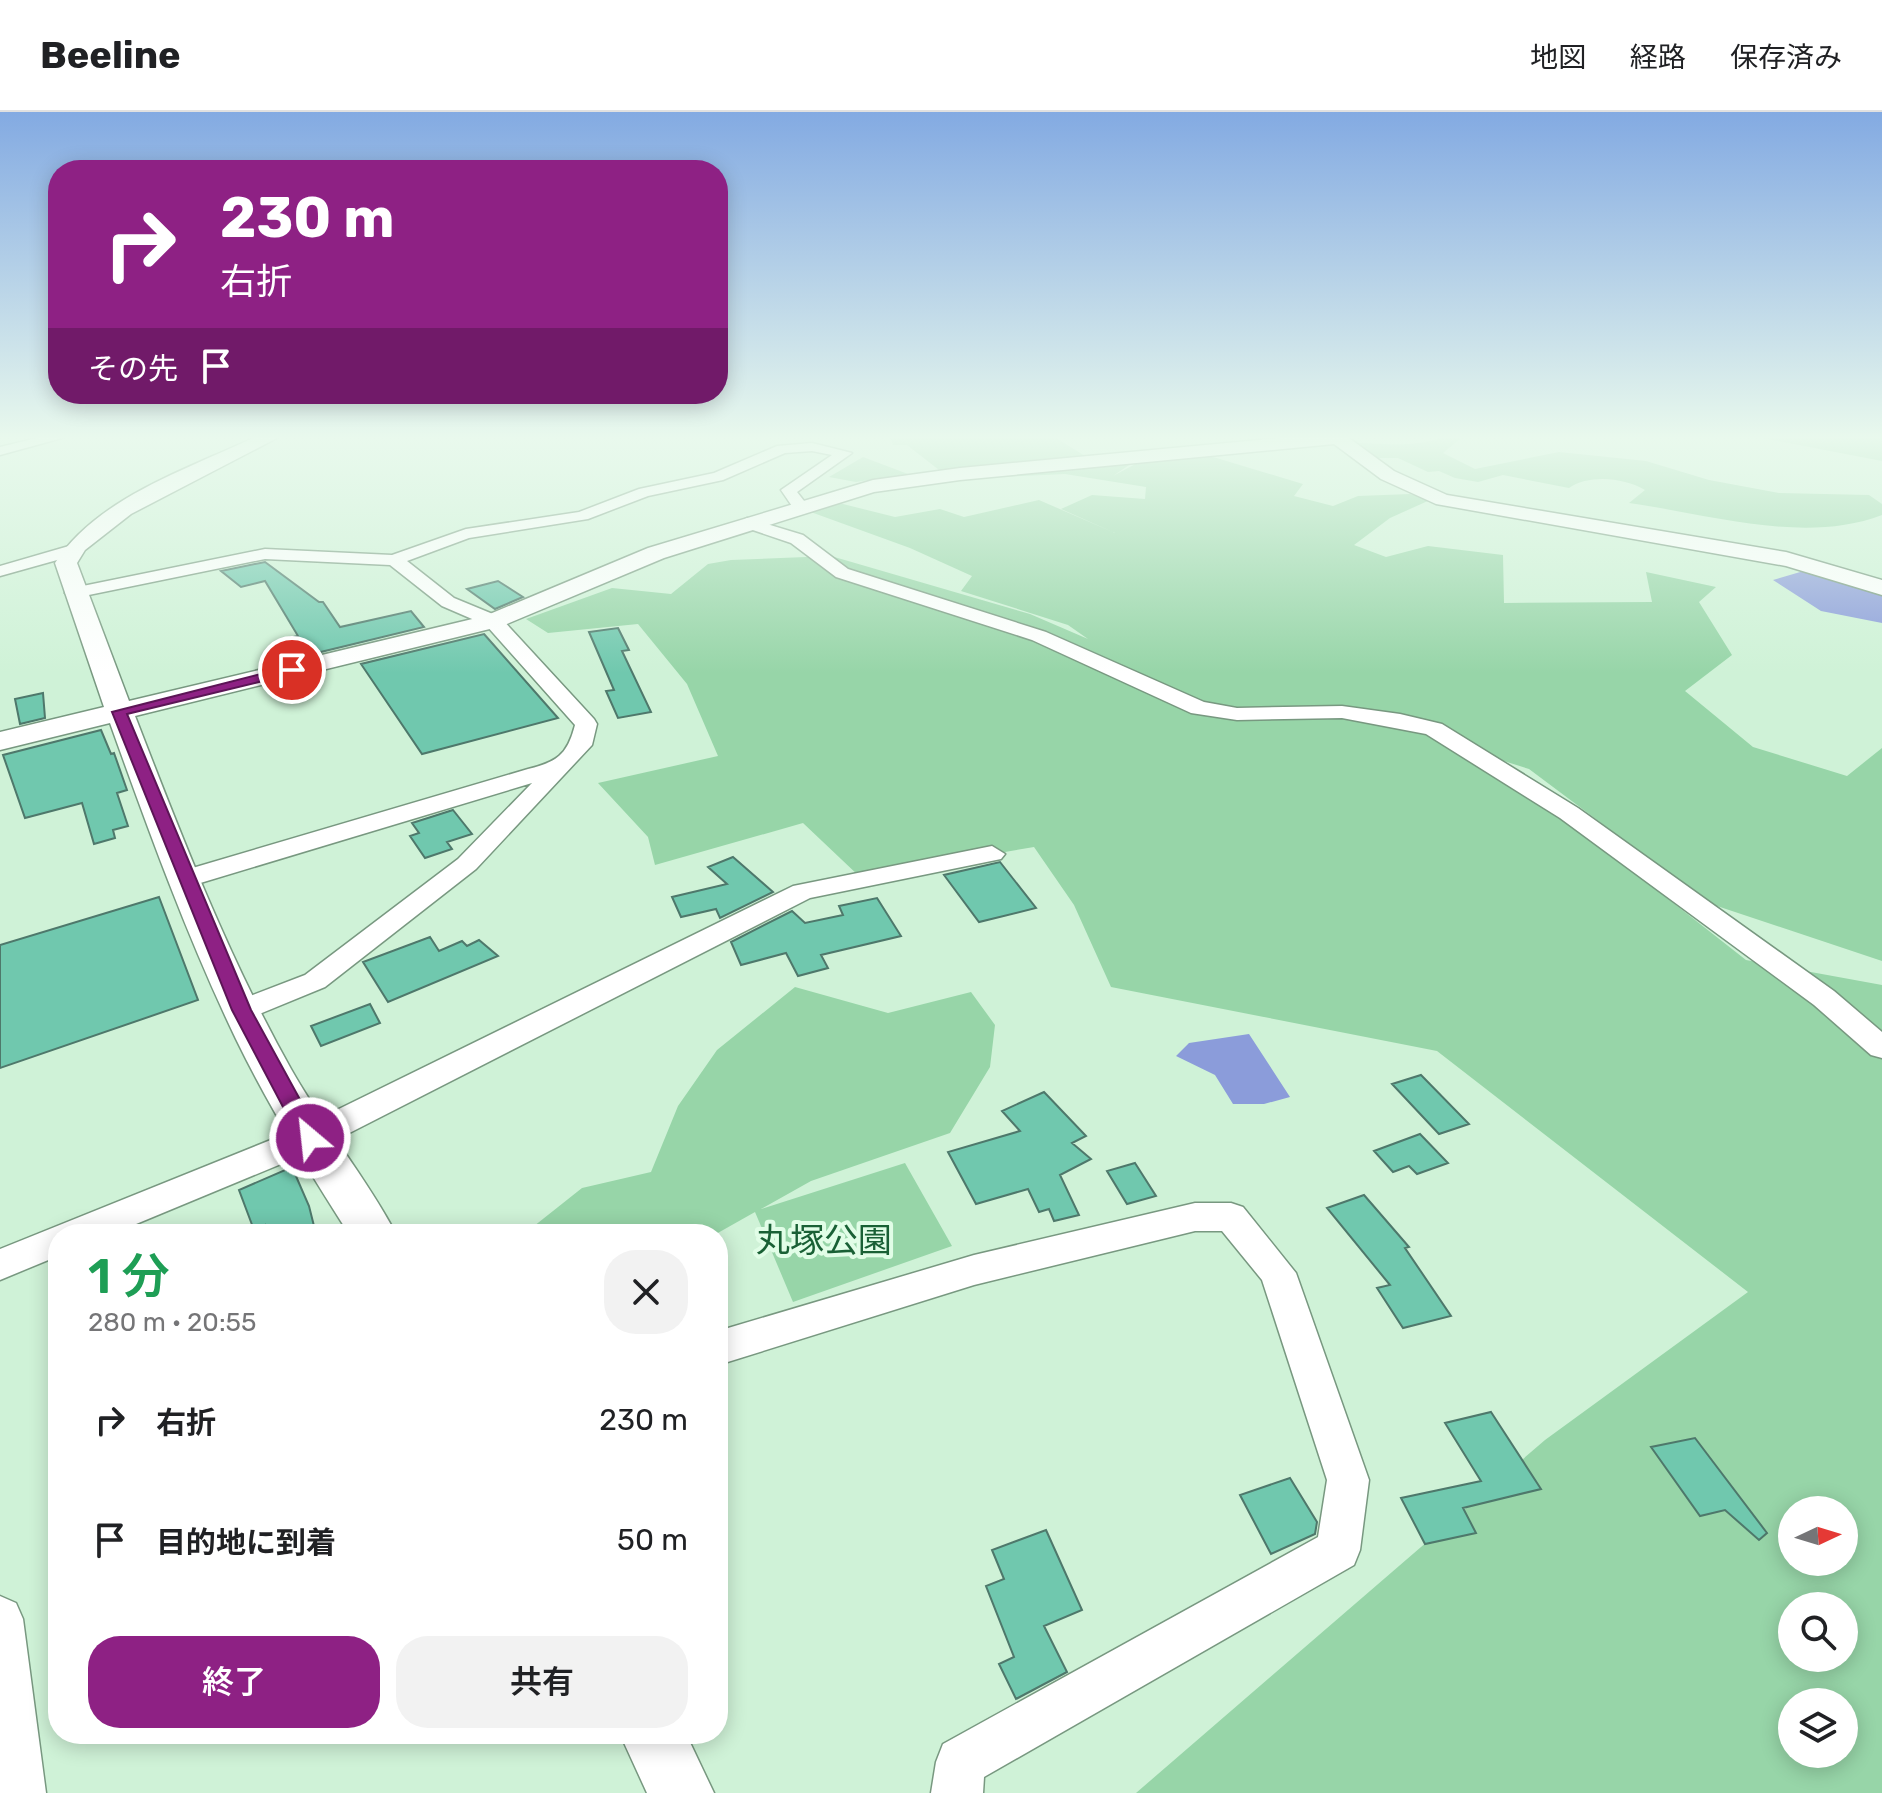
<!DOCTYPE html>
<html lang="ja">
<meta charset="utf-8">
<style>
body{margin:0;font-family:Rubik,"Noto Sans JP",sans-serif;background:#f2f2f2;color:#202124;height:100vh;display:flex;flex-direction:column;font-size:30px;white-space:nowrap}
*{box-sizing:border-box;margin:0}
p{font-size:26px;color:#757577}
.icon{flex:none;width:44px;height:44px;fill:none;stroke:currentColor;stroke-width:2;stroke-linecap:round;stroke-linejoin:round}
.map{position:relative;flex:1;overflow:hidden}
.sheet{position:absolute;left:48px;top:1112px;width:680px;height:520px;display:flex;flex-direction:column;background:#fff;border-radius:32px;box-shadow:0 4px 20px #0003}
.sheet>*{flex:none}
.top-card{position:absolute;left:48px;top:48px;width:680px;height:244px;border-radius:32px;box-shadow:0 4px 20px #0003;background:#8e2184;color:#fff;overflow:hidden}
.needle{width:52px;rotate:86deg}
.tools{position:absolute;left:1778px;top:1384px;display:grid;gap:16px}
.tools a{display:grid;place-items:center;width:80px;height:80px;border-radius:50%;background:#fff;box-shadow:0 4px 20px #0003;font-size:40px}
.pin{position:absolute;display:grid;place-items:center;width:68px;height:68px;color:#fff;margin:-34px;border:4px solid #fff;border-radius:50%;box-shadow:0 2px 8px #0007}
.me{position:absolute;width:88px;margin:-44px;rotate:332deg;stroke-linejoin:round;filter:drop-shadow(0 0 6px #0008)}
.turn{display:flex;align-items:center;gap:28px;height:168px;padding:0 40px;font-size:36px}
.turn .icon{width:104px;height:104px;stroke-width:2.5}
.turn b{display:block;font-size:56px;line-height:68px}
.then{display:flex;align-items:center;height:76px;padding:0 40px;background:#0003;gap:16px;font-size:30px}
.round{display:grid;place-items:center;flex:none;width:84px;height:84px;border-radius:32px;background:#f2f2f2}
.headline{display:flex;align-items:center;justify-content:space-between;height:136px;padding:0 40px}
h1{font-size:48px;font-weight:600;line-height:60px;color:#1e9e55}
.primary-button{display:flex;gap:16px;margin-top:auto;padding:16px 40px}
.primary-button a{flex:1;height:92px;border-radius:32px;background:#8e2184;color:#fff;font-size:32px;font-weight:600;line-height:92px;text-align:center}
.primary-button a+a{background:#f2f2f2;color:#202124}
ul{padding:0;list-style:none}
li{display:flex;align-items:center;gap:24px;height:120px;padding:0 40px}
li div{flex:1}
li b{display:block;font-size:30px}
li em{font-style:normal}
header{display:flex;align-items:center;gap:48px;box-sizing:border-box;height:112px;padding:0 40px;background:#fff;border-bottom:2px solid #e0e0e0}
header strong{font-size:38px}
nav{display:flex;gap:44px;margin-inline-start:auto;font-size:28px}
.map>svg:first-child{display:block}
</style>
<header>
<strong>Beeline</strong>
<nav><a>地図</a><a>経路</a><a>保存済み</a></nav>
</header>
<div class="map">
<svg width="1882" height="1681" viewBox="0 0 1882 1681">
<rect width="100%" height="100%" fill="#cff2d7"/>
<path fill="#97d5a8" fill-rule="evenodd" d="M 890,326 L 1056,326 L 1090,347 L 943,361 L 907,333 L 893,333 Z
M 1439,326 L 1461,326 L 1443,341 L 1475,357 L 1559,340 L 1646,349 L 1709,368 L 1779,381 L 1869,383 L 1882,392 L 1882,403 C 1804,433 1709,402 1629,391 L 1645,378 C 1624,366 1590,362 1569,376 L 1503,363 L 1478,370 L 1455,366 L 1439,359 L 1428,360 L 1398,346 L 1368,346 L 1350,331 C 1380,330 1410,337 1439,326 Z
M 1762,326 L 1882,326 L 1882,349 Z
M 1210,344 L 1303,372 L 1294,384 L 1333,394 L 1358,384 L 1410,382 L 1430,388 L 1390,406 L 1354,433 L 1386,445 L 1428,434 L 1503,443 L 1504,491 L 1652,490 L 1646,460 L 1716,475 L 1699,490 L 1732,543 L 1685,579 L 1753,635 L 1847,664 L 1882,636 L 1882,849 L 1708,791 L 1529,657 L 1485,643 L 1746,848 L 1882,873 L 1882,1681 L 1136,1681 L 1545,1328 L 1748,1180 L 1437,939 L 1111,875 L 1074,793 L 1034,735 L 860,765 L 803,711 L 655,753 L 648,725 L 598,671 L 718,644 L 687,572 L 638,512 L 548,521 L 526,507 L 612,476 L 671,482 L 708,452 L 731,448 L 831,444 L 1030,502 L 1088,527 L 1068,513 L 961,479 L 972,464 L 910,436 L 808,399 L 839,391 L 895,405 L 940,397 L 964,405 L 1039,388 L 1115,421 L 1061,397 L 1092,383 L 1145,387 L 1146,375 L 1065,362 L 997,365 L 1135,349 L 1113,364 L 1139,350 ZM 1792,1398 L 1844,1398 L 1844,1450 L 1792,1450 ZM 1792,1494 L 1844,1494 L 1844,1546 L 1792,1546 ZM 1792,1590 L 1844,1590 L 1844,1642 L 1792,1642 Z
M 863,345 L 908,362 L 856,370 L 829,365 Z
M 795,875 L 888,901 L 971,880 L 995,913 L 990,955 L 950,1021 L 811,1069 L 761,1097 L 905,1051 L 952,1134 L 793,1190 L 755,1100 L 716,1122 L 524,1122 L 582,1076 L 651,1060 L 678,994 L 717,938 Z"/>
<path fill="#8b9cda" d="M 1807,458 L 1882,484 L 1882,511 L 1821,499 L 1773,468 Z
M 1249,922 L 1290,985 L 1264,992 L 1233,992 L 1215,963 L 1176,944 L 1189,931 Z"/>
<path fill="#70c8ae" stroke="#4e786b" stroke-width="2" d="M 265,450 L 319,490 L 323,490 L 340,515 L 411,499 L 424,515 L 300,545 L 289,526 L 298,524 L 265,469 L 241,475 L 221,459 Z
M 498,469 L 523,485 L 495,497 L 467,477 Z
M 618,516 L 629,538 L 622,539 L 651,600 L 618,606 L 606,579 L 614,578 L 589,520 Z
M 484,522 L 558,606 L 422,642 L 361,552 Z
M 43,581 L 45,606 L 20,612 L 15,587 Z
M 101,618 L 111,642 L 114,641 L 127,678 L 117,681 L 128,714 L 113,718 L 115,726 L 94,732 L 82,691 L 25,706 L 3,643 Z
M 453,698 L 472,722 L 447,730 L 452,737 L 425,746 L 410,724 L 419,721 L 412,711 Z
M 733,745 L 773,780 L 720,806 L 716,797 L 681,805 L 672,785 L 727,772 L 708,755 Z
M 1000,750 L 1036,796 L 979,810 L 944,763 Z
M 159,785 L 198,888 L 0,956 L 0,833 Z
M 877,786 L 901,824 L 821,843 L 828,856 L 798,864 L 786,841 L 741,853 L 731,830 L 792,799 L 805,811 L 843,803 L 839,794 Z
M 430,825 L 439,839 L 462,829 L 467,834 L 479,828 L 498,844 L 388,890 L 363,850 Z
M 370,892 L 380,911 L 321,934 L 311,914 Z
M 1421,963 L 1469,1012 L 1439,1022 L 1392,972 Z
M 1044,980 L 1086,1024 L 1072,1031 L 1091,1047 L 1060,1063 L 1079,1103 L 1054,1109 L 1049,1097 L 1039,1100 L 1028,1077 L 976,1092 L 948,1040 L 1020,1019 L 1002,999 Z
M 1420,1022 L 1448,1051 L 1417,1062 L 1409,1054 L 1393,1060 L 1374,1039 Z
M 1135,1051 L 1156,1084 L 1127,1092 L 1107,1059 Z
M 292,1055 L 309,1094 L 316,1122 L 267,1122 L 265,1113 L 254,1118 L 239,1078 Z
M 1364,1083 L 1409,1135 L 1405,1136 L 1451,1204 L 1403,1216 L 1377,1176 L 1390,1173 L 1327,1096 Z
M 1491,1300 L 1541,1377 L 1463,1396 L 1476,1421 L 1425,1432 L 1401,1386 L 1481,1369 L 1445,1311 Z
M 1695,1326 L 1767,1421 L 1759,1428 L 1725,1398 L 1700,1404 L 1651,1335 Z
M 1290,1366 L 1317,1410 L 1315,1422 L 1271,1442 L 1240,1383 Z
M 1046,1418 L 1082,1498 L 1044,1514 L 1067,1560 L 1016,1587 L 999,1552 L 1014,1545 L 986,1474 L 1004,1467 L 992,1438 Z"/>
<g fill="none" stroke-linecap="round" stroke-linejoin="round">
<defs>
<path id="minor" d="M 37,326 L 62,326 L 0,343 L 0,335 Z
M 812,331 L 852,341 L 797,380 L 808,394 L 806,397 L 794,397 L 781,378 L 832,343 L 812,339 L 785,341 L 723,368 L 648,384 L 588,407 L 469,426 L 407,449 L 454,486 L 500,505 L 594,607 L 597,612 L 592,633 L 476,757 L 325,875 L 252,905 L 242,908 L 232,905 L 227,898 L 232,891 L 305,863 L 458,747 L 532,671 L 197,772 L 179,772 L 175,766 L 179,760 L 528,657 C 556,650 567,644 575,613 L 486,513 L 442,494 L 390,453 L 265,447 L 74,486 L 65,481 L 68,477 L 265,437 L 392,443 L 466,417 L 579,400 L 639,377 L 714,361 L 777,334 Z
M 747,406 L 803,423 L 848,457 L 1046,520 L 1204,590 L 1237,596 L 1342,594 L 1400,602 L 1442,612 L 1578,696 L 1834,879 L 1882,920 L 1882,946 L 1871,943 L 1814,893 L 1560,706 L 1426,622 L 1342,606 L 1237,608 L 1191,601 L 1032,528 L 836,465 L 791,431 L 741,414 L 739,411 Z
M 69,434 L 75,435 L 75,443 L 0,464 L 0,454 Z
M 992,734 L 1005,742 L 1001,747 L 810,786 L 322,1035 L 112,1122 L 58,1122 L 58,1144 L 0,1168 L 0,1137 L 298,1017 L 793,774 Z
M 1195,1091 L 1231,1091 L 1243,1095 L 1296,1161 L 1369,1368 L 1360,1438 L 1354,1453 L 984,1665 L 983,1681 L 931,1681 L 936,1650 L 943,1632 L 1318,1425 L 1327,1368 L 1262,1168 L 1222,1119 L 1195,1119 L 974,1173 L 718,1253 L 718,1219 L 974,1143 Z
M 0,1484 L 16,1491 L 23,1507 L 46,1681 L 0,1681 Z"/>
<path id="tertiary" d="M 253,326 L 277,326 L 131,402 L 85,438 L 77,451 L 129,589 L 485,504 L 648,436 L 873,368 L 960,356 L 1280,326 L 1349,326 L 1394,359 L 1447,383 L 1786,440 L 1882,468 L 1882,483 L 1786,454 L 1436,392 L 1381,367 L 1334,332 L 960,368 L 874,380 L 664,446 L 502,514 L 135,604 C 181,723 228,845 291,957 C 323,1014 366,1065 396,1122 L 349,1122 C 309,1059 269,995 236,927 C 187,825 148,717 110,611 L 0,638 L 0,620 L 104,595 L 55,451 C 97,386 186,358 253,326 Z
M 620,1622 L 686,1622 L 714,1681 L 647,1681 Z"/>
</defs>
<use href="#minor" stroke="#789880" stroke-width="3"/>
<use href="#tertiary" stroke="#789880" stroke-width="3"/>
<use href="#minor" fill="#fff" fill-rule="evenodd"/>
<use href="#tertiary" fill="#fff" fill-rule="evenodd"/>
</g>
<linearGradient id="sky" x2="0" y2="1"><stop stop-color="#83aae2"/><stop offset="0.58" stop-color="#e9f9ed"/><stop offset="1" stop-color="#e9f9ed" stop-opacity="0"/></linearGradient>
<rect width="1882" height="561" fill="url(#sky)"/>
<path fill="#8e2184" stroke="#5c1556" stroke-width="2" d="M 292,554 L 298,558 L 296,561 L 127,602 L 251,898 L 321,1026 L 310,1034 L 302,1031 L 232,898 L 112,600 Z"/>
<g text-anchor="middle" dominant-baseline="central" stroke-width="8" stroke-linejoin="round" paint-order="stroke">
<g font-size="34" fill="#196035" stroke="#e1fde7">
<text x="824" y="1128">丸塚公園</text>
</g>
</g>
</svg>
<div class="tools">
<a><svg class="needle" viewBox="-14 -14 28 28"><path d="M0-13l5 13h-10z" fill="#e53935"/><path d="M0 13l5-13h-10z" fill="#757577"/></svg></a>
<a><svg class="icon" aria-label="search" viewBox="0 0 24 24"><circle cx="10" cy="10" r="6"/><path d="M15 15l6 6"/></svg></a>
<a><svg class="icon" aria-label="layers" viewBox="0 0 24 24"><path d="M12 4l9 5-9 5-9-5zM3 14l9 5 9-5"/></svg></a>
</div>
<div class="pin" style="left:292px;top:558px;background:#d93025"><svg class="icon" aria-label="arrive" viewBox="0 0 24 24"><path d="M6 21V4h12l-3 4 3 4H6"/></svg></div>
<svg class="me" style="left:310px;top:1026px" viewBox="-20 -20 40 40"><circle r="17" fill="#8e2184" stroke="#fff" stroke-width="3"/><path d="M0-11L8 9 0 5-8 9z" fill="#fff"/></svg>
<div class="top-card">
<div class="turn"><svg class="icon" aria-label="right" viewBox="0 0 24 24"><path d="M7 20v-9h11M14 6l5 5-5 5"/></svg><div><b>230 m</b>右折</div></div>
<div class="then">その先<svg class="icon" aria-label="arrive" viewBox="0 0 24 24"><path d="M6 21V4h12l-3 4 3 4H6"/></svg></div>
</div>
<section class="sheet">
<div class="headline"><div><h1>1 分</h1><p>280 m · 20:55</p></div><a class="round"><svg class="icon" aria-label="close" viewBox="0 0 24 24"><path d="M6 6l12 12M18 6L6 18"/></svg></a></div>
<ul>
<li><svg class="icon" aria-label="right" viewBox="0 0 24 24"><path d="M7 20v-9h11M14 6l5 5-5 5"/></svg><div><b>右折</b></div><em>230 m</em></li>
<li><svg class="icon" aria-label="arrive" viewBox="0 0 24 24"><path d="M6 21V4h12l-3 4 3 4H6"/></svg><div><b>目的地に到着</b></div><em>50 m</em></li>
</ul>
<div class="primary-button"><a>終了</a><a>共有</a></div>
</section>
</div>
